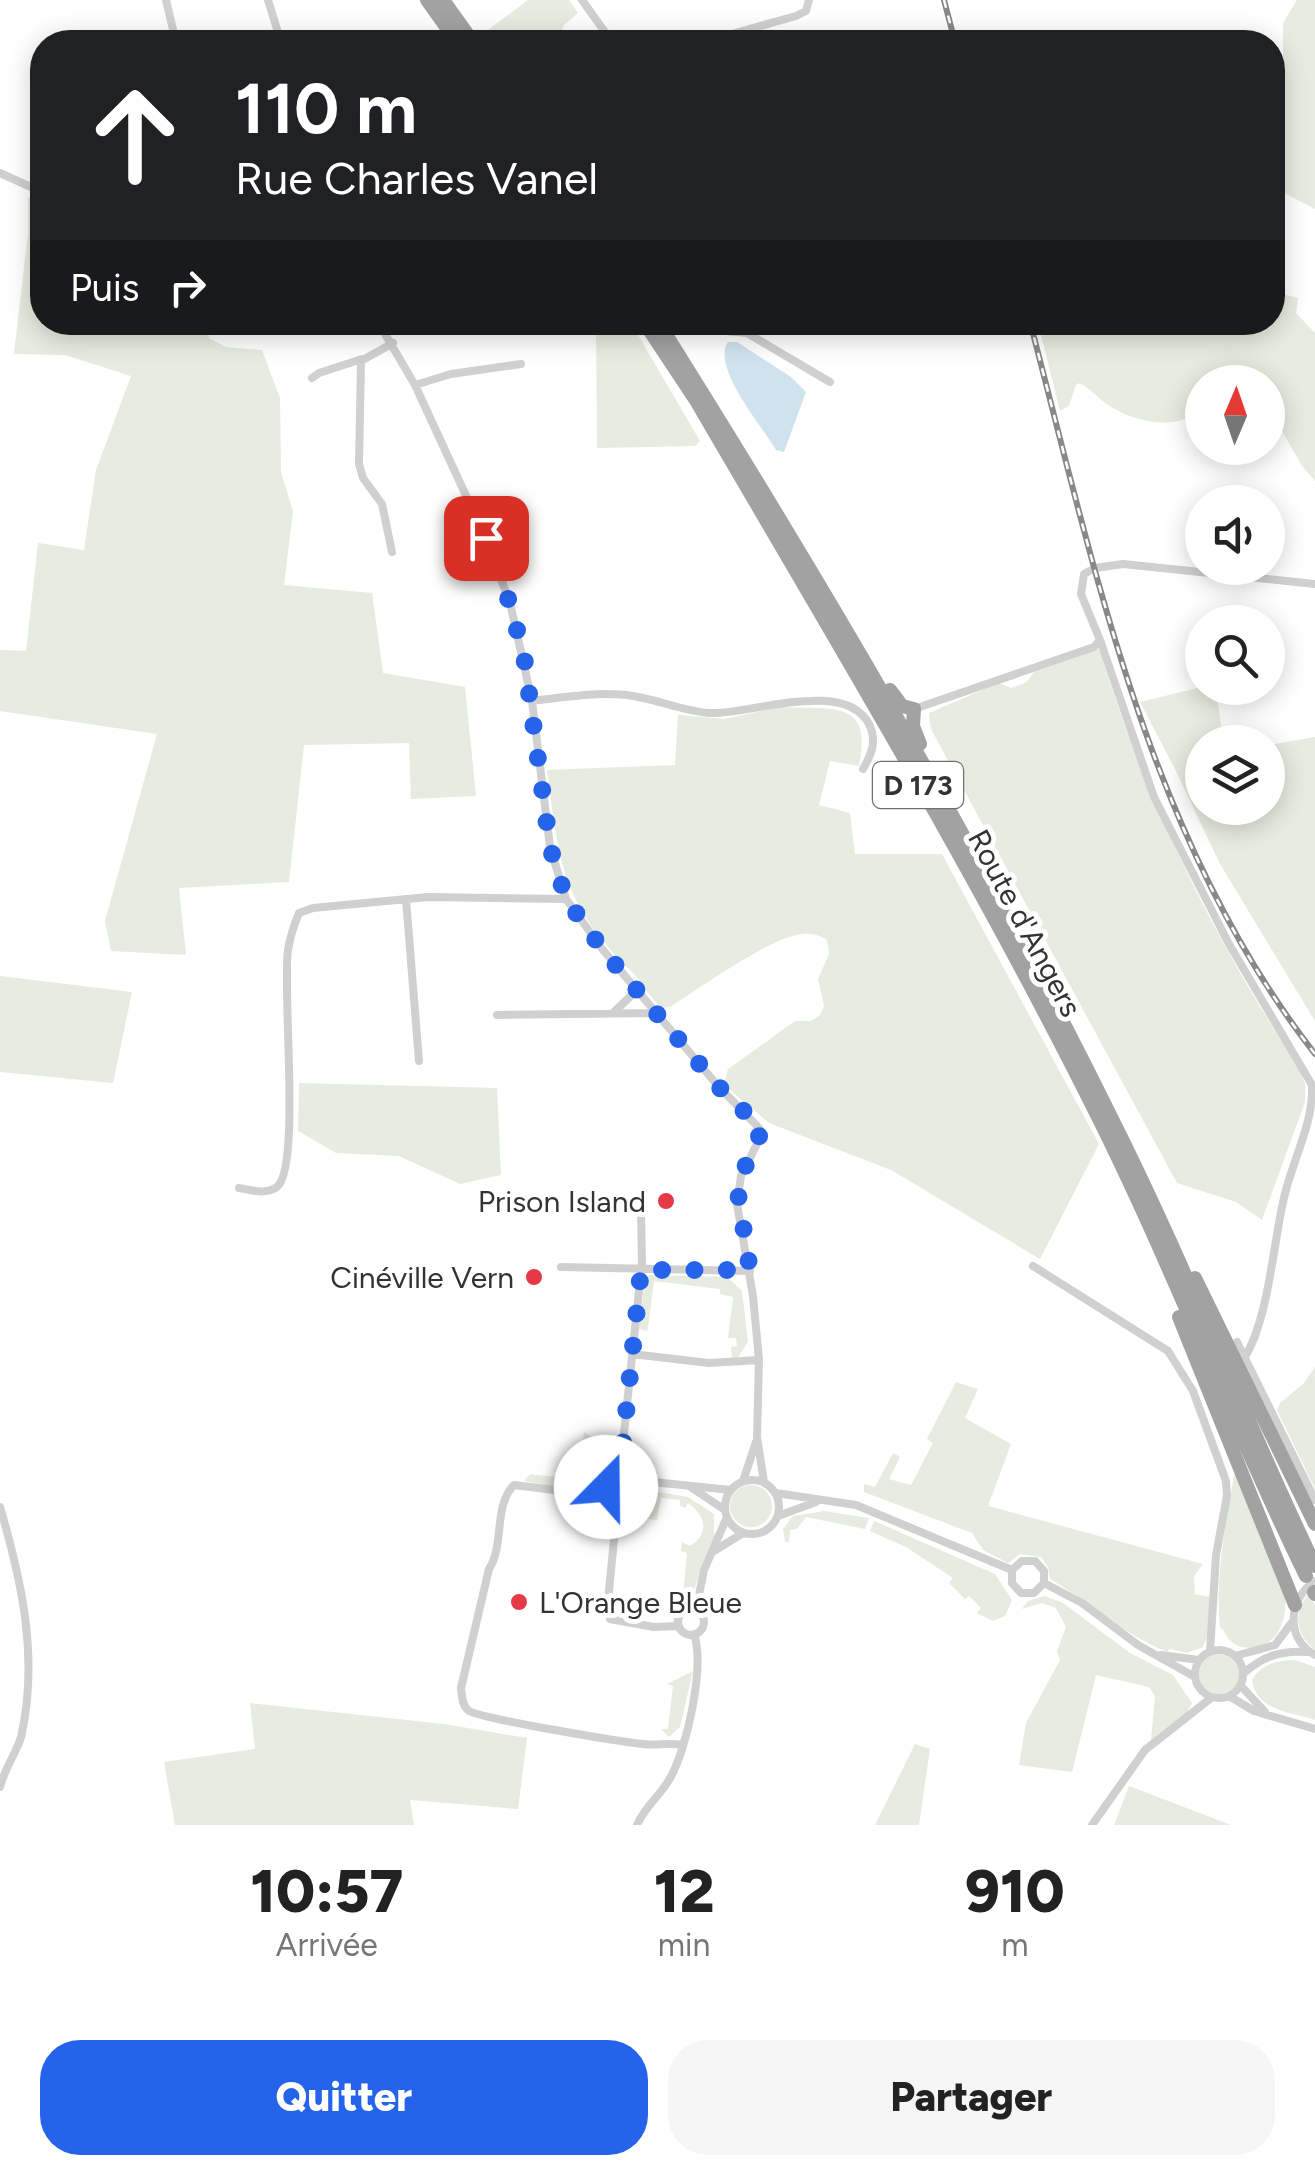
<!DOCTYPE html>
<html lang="fr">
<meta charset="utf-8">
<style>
body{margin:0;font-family:Figtree,sans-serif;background:#f6f6f6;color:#222;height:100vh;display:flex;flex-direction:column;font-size:38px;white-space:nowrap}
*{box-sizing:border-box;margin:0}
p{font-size:32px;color:#767676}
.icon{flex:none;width:55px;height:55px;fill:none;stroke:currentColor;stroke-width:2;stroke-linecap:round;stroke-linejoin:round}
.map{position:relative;height:1825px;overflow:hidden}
.details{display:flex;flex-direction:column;background:#fff;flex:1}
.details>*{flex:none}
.guide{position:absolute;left:30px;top:30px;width:1255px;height:305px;border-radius:40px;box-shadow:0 5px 25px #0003;background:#202124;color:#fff;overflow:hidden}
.needle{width:65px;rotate:2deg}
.fabs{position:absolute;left:1185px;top:365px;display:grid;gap:20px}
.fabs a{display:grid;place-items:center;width:100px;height:100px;border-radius:50%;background:#fff;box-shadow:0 5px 25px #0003;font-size:50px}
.pin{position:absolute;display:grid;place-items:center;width:85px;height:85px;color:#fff;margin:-42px;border-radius:20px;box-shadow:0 5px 15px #0006}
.me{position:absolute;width:110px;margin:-55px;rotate:22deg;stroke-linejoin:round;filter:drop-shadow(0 0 8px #0008)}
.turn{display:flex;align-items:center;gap:35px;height:210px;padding:0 40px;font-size:45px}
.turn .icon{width:130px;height:130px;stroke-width:2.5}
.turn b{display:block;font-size:70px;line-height:85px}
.then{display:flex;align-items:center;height:95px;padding:0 40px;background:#0003;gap:20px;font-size:38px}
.eta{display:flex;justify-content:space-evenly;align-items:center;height:170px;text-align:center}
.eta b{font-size:60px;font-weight:800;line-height:70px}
.primary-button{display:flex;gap:20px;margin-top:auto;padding:20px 40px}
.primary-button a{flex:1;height:115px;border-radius:40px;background:#2563eb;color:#fff;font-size:40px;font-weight:800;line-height:115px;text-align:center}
.primary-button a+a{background:#f6f6f6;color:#222}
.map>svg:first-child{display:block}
</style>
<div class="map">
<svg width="1315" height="1825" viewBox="0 0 1315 1825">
<rect width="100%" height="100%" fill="#fff"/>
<path fill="#e6ecdf" d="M 528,0 L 569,0 L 578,13 L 563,26 L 562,32 L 547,33 L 545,42 L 531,42 L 521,30 L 509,38 L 510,42 L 487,42 L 481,35 Z
M 1297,0 L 1315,0 L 1315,209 L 1273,187 L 1273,83 L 1283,73 L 1283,23 Z
M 28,197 L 42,202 L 42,322 L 208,323 L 209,338 L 226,347 L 262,350 L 280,398 L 281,472 L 293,511 L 284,585 L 372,593 L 383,673 L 465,687 L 476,796 L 411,799 L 409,743 L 304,745 L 289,882 L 179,888 L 186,955 L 111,951 L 105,921 L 157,734 L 0,711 L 0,650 L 26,651 L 38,543 L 84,550 L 96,470 L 131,376 L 65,355 L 14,354 L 28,233 Z
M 1273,284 L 1282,294 L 1298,298 L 1296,313 L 1315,333 L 1315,481 L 1302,466 L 1268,406 L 1268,382 L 1202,382 L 1202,410 C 1174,432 1132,422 1105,403 C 1097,396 1090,389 1080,383 L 1076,385 L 1069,406 L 1060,411 L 1038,323 L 1272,322 Z
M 596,323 L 631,323 L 700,441 L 695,446 L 597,448 Z
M 1099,649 C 1146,800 1212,938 1300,1069 L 1305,1084 L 1305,1102 L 1262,1220 L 1236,1202 L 1177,1183 L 931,729 L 929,713 L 999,683 L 1011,688 L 1027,682 L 1034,672 Z
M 1202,687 L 1216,688 L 1223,742 L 1202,742 L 1202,808 L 1268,808 L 1268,745 L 1315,737 L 1315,1021 L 1220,864 L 1176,771 L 1140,702 Z
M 781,707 C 832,710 873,698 859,766 L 830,761 L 819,805 L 850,813 L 855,854 L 942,854 L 1099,1144 L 1040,1259 L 891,1170 L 769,1123 L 728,1088 L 725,1080 L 728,1069 L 795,1021 L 811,1021 L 820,1015 L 824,1006 L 818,979 L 829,954 L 827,940 C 817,933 807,932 796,935 C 761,944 702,986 670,1007 L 662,1008 C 650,998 644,984 632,972 C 562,904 559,863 547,770 L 675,765 L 678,715 L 724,719 Z
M 0,976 L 132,992 L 113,1083 L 0,1072 Z
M 299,1083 L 497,1088 L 501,1175 L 460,1184 L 399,1156 L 336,1153 L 298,1131 Z
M 650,1275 L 727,1277 L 742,1291 L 748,1342 L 738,1357 L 732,1358 L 731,1347 L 737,1346 L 736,1338 L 728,1338 L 733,1297 L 720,1294 L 720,1289 L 654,1281 L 648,1328 L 647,1331 L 639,1329 L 645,1279 Z
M 1315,1367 L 1315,1489 L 1277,1410 L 1280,1403 L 1303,1384 Z
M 956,1382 L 978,1389 L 965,1418 L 1011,1444 L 988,1506 L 1203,1564 L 1194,1576 L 1195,1594 L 1210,1597 L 1210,1629 L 1203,1647 L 1187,1653 L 1169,1649 L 1168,1652 C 1124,1635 1090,1602 1050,1579 L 1048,1567 L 1041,1557 L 1020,1554 L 1008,1563 L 983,1550 L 972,1533 L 864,1492 L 864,1484 L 875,1487 L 893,1453 L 900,1457 L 889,1479 L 911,1485 L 933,1443 L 927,1439 Z
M 584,1432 L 592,1437 L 613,1434 L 611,1457 L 600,1473 L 595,1472 L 584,1460 L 585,1455 L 581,1455 Z
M 1235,1471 C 1245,1495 1285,1574 1286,1594 C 1286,1606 1285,1621 1278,1632 C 1265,1653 1231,1654 1223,1629 L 1220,1628 C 1215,1576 1226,1521 1235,1471 Z
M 530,1474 L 573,1479 L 581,1475 L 597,1481 C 582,1497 545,1484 524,1481 Z
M730 1506a21 21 0 1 1 42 0a21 21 0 1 1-42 0Z
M 652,1491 L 688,1497 L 714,1514 L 714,1533 L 717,1535 L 701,1566 L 693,1595 L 684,1596 L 692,1598 L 681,1605 L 676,1600 L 677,1596 L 683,1596 L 687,1553 L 681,1551 L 682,1542 L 690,1546 C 710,1534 706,1515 688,1503 L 685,1508 L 680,1506 L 680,1500 L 661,1498 L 657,1520 L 632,1517 L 630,1510 L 639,1504 L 643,1506 L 646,1494 Z
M 824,1511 L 869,1518 L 865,1529 L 806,1517 L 797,1529 L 790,1530 L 789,1542 L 785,1542 L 783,1529 L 793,1516 Z
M 874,1521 L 995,1574 L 1012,1600 L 1005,1616 L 993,1621 L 977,1613 L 981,1608 L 969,1596 L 965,1599 L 949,1583 L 953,1578 L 906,1547 L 870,1531 Z
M 1309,1593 L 1315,1605 L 1315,1650 C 1295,1634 1293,1613 1309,1593 Z
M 1045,1596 L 1063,1603 L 1130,1653 L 1173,1675 L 1192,1703 L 1187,1712 L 1151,1740 L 1155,1696 L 1149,1687 L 1096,1675 L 1072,1772 L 1019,1765 L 1026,1723 L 1060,1660 L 1057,1651 L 1066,1627 L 1056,1608 L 1042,1603 L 1022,1609 L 1028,1601 Z
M1199 1674a20 20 0 1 1 40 0a20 20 0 1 1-40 0Z
M 1295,1660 L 1315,1667 L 1315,1720 C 1291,1712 1256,1711 1252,1680 C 1261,1664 1278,1660 1295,1660 Z
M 693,1671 L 680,1727 L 669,1737 L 661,1729 L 668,1729 L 673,1686 L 667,1684 Z
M 250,1703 L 444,1724 L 527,1738 L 518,1809 L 410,1800 L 414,1825 L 175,1825 L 164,1762 L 255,1749 Z
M 915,1744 L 930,1749 L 919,1825 L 875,1825 Z
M 1129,1786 L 1231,1825 L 1114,1825 Z"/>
<path fill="#cfe2ee" d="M 728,342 L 737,342 L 791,377 L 806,392 L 784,452 L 776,450 C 762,426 711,367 728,342 Z"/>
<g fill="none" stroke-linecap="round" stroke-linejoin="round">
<path stroke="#d0d0d0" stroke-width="8" d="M 166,0 L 176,42
M 268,0 L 281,42
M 582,0 L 612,42
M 703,42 L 796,16 L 806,11 L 809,0
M 0,173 L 42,192
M 378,322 L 415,385 L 486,539 L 510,603 L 532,701 L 550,847 L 566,899 L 603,950 L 718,1086 L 760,1129 L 760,1138 L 741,1176 L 737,1204 L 753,1296 L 759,1360 L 757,1437 L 764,1482
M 715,322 L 715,330 L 747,333 L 830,382
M 384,331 L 414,322
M 312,378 L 319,373 L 362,359
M 415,385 L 451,374 L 521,364
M 392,552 L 382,504 L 363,478 L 359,464 L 361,361 L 393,343
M 1100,640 L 1154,797 L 1229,944 L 1312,1085 C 1314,1123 1292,1161 1284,1198 C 1273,1244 1269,1317 1245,1357
M 532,701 C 564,697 601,691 633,696 C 659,700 683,711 709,713 C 746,716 847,676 870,726 C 877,742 871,755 863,769
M 914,709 L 1094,647 L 1100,640 L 1081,594 L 1084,574 L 1095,568 L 1123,564 L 1315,584
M 406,899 L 419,1061
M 613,1013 L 637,990
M 497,1015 L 656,1013
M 239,1188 C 251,1190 266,1195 277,1187 C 301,1167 282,990 288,950 C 290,937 294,925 299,913 L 313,908 L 428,897 L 566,899
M 1033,1266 L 1168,1351 L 1193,1391 L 1226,1481 L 1227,1496 L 1216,1555 L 1210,1651
M 561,1267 L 750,1271
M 1237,1342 L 1315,1500
M 632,1354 L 709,1363 L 759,1360
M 620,1471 L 642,1262 L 641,1214
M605 1485a14 14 0 1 1 28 0a14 14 0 1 1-28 0Z
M725 1507a27 27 0 1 1 54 0a27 27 0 1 1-54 0Z
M 633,1480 L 731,1490
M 743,1481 L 756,1442
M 605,1487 L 587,1494 L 514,1485 C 493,1506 505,1544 489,1569 L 461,1688 C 462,1696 462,1705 468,1710 C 475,1718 623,1742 643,1744 C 657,1746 669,1742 682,1745
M 692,1488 L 725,1510
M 776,1493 L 856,1505 L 1012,1570
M 618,1499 L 607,1611 L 610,1619 L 654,1627 L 679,1626
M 0,1507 C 22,1582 39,1659 21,1737 C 17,1752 5,1767 0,1787
M 778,1516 L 816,1502
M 714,1551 L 743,1533
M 1012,1570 L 1012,1583 L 1021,1593 L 1034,1593 L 1044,1583
M 1012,1570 L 1022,1561 L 1035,1561 L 1044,1571 L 1044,1583
M 1315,1581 C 1289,1598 1284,1638 1315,1655
M 1044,1583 L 1082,1603 L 1138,1645 L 1195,1677
M678 1622a13 13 0 1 1 26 0a13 13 0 1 1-26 0Z
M 696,1610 L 704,1570 L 727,1517
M1195 1674a24 24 0 1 1 48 0a24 24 0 1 1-48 0Z
M 1161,1655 L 1199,1660
M 1235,1656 L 1275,1645 L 1293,1621
M 1244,1673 C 1264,1656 1281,1650 1308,1652
M 1241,1686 L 1265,1712
M 1229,1696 L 1254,1711 L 1315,1729
M 637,1825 C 645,1806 659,1797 669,1780 C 687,1750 705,1667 694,1634
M 1092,1825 L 1145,1750 L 1211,1698"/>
<path stroke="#a2a2a2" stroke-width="14" d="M 427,0 L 457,42
M 443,0 L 473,42
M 644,322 L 697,402 C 835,639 978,875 1100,1121 C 1174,1270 1233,1427 1306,1576
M 658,322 C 822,583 979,849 1115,1125 C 1187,1269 1245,1420 1315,1566
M 890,690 L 902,706 L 914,709 L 913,726 L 920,744
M 1195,1278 L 1315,1524
M 1179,1317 L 1295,1605
M 1314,1592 L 1315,1594"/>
<defs>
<path id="rail" d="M 944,0 L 955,42
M 1030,322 C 1097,577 1150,842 1315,1054"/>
</defs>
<use href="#rail" stroke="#888" stroke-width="6"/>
<use href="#rail" stroke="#fff" stroke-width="2.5" stroke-dasharray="8" stroke-linecap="butt"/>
</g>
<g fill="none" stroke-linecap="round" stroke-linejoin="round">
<path stroke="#2563eb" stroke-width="18" stroke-dasharray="0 32.4" d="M 486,538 L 510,604 L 524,656 L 550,847 L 566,899 L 603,950 L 718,1086 L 757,1124 L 761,1132 L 741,1176 L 738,1193 L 750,1270 L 641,1270 L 620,1471 L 611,1474 L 606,1487"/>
</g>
<g fill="#e63946" stroke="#fff" stroke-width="4">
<circle cx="666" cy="1201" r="10"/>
<circle cx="534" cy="1277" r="10"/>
<circle cx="519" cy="1602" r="10"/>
</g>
<g text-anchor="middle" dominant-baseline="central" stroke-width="10" stroke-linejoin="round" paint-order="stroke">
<rect fill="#fff" stroke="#707070" stroke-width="2.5" x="873" y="762" width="90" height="46" rx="8"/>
<g font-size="28" font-weight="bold" fill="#333">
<text x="918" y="785">D 173</text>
</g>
<g font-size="30" fill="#333" stroke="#fff">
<text transform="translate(1025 923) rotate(62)">Route d'Angers</text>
</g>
<g font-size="30" fill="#333" stroke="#fff" text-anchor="end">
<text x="646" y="1201">Prison Island</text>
<text x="514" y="1277">Cinéville Vern</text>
<text x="539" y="1602" text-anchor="start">L'Orange Bleue</text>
</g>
</g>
</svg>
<div class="fabs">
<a><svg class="needle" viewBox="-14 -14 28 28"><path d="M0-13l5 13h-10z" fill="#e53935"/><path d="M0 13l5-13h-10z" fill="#767676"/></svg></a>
<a><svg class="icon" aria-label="sound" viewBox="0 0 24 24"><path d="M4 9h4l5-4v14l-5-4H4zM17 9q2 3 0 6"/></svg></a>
<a><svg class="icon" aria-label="search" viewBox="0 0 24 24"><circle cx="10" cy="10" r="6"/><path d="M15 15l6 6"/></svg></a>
<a><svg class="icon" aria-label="layers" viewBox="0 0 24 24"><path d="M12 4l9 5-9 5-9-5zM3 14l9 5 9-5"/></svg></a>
</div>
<div class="pin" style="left:486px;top:538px;background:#d93025"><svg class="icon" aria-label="arrive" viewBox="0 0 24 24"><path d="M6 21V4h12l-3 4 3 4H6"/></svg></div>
<svg class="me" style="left:606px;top:1487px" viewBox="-20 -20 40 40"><circle r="19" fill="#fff"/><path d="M0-13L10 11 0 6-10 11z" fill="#2563eb"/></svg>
<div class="guide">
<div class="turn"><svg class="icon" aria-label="ahead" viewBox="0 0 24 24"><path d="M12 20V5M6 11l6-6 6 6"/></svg><div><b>110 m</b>Rue Charles Vanel</div></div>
<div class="then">Puis<svg class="icon" aria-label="right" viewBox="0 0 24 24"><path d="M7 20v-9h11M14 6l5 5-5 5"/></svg></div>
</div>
</div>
<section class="details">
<div class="eta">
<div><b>10:57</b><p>Arrivée</p></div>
<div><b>12</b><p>min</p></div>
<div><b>910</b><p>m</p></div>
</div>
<div class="primary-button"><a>Quitter</a><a>Partager</a></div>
</section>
